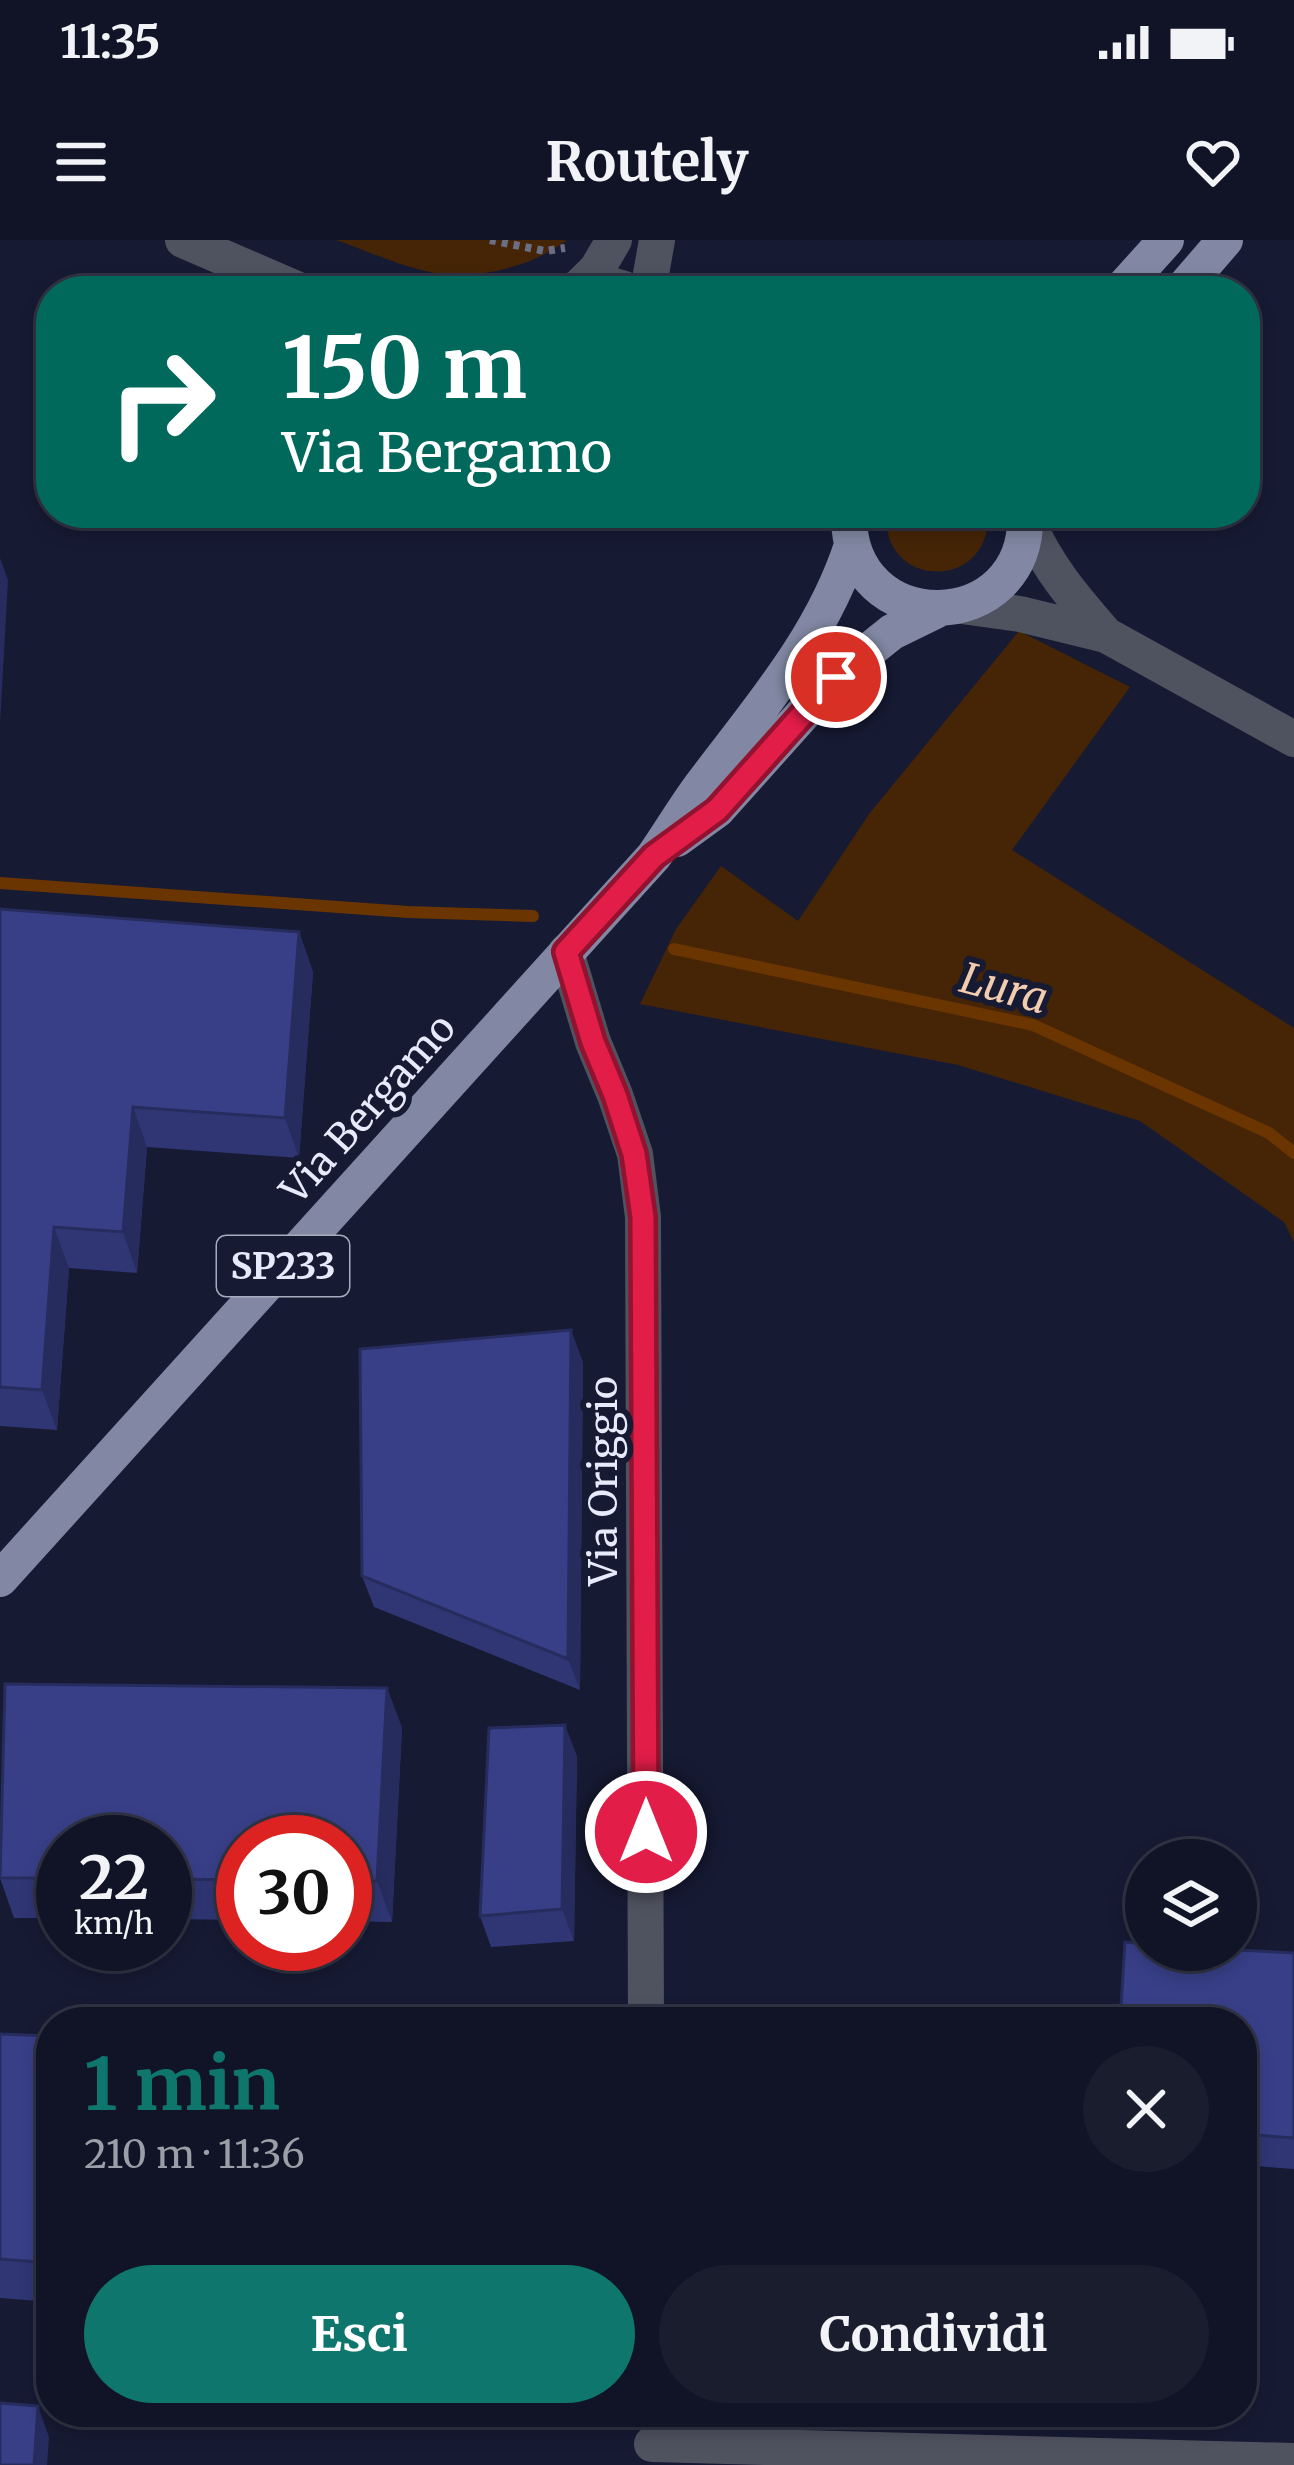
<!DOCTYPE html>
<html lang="it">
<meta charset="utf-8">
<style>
body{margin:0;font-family:Merriweather,serif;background:#191d2e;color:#f1f3f6;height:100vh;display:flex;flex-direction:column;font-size:45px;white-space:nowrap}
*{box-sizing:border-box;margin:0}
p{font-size:39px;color:#9c9ea7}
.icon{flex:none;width:66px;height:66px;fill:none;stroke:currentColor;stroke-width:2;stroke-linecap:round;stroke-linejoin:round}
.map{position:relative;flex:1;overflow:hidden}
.details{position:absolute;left:36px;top:1767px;width:1221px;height:420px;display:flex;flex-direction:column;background:#101426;border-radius:48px;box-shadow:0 6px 18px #0003,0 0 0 3px #303343}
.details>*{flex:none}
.hud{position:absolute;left:36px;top:36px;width:1224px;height:252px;border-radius:48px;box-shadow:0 6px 18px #0003,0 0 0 3px #303343;background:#00695c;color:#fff;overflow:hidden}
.fabs{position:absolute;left:1125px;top:1599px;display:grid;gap:24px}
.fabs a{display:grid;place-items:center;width:132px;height:132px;border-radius:50%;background:#101426;box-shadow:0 6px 18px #0003,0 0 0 3px #303343;font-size:60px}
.speed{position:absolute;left:36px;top:1575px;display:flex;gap:24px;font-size:60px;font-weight:700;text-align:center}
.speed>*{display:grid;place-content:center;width:156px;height:156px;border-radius:50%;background:#101426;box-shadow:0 6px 18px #0003,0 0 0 3px #303343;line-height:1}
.speed small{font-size:30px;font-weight:400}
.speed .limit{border:18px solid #d22;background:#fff;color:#111}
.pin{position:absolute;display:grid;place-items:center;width:102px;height:102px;color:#fff;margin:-51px;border:6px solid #fff;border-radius:50%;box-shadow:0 3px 12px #0007}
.me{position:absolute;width:132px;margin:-66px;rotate:0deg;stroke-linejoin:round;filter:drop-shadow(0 0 9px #0008)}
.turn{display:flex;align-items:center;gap:42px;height:252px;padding:0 48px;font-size:54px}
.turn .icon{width:156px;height:156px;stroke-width:2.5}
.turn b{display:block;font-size:84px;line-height:102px}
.round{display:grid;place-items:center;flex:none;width:126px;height:126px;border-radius:63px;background:#191d2e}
.headline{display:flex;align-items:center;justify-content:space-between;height:204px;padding:0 48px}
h1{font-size:72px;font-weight:700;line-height:90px;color:#0f766e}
.action{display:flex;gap:24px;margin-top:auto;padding:24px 48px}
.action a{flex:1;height:138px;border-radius:72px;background:#0f766e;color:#fff;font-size:48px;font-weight:700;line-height:138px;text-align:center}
.action a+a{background:#191d2e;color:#f1f3f6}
.status{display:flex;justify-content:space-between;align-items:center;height:84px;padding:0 60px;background:#101426;direction:ltr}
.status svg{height:33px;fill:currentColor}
header{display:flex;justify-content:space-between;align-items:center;height:156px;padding:0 48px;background:#101426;font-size:54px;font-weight:700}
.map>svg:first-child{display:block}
</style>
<div class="status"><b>11:35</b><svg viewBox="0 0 49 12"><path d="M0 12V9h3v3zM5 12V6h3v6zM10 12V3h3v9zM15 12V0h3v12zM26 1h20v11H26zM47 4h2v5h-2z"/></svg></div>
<header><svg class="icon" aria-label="menu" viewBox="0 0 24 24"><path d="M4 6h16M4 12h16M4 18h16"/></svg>Routely<svg class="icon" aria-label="heart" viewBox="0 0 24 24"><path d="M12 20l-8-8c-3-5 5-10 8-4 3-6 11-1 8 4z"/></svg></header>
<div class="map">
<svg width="1294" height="2225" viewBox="0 0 1294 2225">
<rect width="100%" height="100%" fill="#161a33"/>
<path fill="#462507" d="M 336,0 L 567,0 C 531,28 470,42 425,31 C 395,24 365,10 336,0 Z
M 887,273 L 988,273 C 991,354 879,348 887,273 Z
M 1019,391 L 1130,447 L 1012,610 L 1294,788 L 1294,1002 L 1284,982 L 1140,881 L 958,825 L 640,764 L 676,689 L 721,626 L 798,681 L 869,574 Z"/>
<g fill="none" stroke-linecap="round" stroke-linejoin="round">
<path stroke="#6a3500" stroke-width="12" d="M 0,643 L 408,672 L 533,676
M 674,709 L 1033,785 L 1269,893 L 1294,913"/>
<path stroke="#6b6f85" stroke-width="8" stroke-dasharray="6 6" stroke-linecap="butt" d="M 490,0 L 545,11 L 565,8"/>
<path stroke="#4f525f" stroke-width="36" d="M 183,0 L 301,51
M 580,46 L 597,29 L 614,0
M 570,51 C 590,41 609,42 629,51
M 648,51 L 657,0
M 1026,279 C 1047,327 1072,356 1106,395
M 962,366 L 1020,374 L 1106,395 L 1294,499
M 566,712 L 593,802 L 615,855 L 635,914 L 643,977 L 646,1782
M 652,2204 L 1294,2221"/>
<path stroke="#8288a3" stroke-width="36" d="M 1120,51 L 1166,0
M 1181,51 L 1225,0
M 849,273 C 846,401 1031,398 1025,273
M 677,599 L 717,570 L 836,437 L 892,392 L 939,369
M 0,1339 L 654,616 C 670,593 684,569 701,546 C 758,470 822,398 852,305"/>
</g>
<path fill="#303674" d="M 0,669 L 299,692 L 313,732 L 299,918 L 147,907 L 137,1033 L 69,1028 L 57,1190 L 0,1186 Z
M 583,1122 L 580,1450 L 374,1367 L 362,1336 Z
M 5,1444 L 387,1448 L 402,1488 L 392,1682 L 345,1681 L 345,1602 L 243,1602 L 243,1680 L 165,1679 L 165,1602 L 63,1602 L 63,1678 L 14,1678 L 0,1638 Z
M 577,1516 L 574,1701 L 491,1707 L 480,1676 Z
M 1294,1713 L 1294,1929 L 1242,1925 L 1242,1782 Z
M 0,1794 L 51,1796 L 51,2062 L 0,2058 Z"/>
<path fill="#272c5e" d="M 0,318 L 8,340 L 0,484 Z
M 299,692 L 313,732 L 299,918 L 285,878 Z
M 133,867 L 147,907 L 137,1033 L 123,992 Z
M 54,987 L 69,1028 L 57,1190 L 42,1150 Z
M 571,1090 L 583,1122 L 580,1450 L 568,1419 Z
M 387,1448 L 402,1488 L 392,1682 L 377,1641 Z
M 565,1485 L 577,1516 L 574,1701 L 562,1669 Z
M 38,2166 L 49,2197 L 47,2225 L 34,2225 Z"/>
<path fill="#383f87" stroke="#272c5e" stroke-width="3" d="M 0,669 L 299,692 L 285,878 L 133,867 L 123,992 L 54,987 L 42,1150 L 0,1147 Z
M 571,1090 L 568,1419 L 362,1336 L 360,1109 Z
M 5,1444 L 387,1448 L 377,1641 L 345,1641 L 345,1602 L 243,1602 L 243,1640 L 165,1639 L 165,1602 L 63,1602 L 63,1638 L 0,1638 Z
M 565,1485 L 562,1669 L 480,1676 L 489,1488 Z
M 1125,1702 L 1146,1704 L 1146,1710 L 1236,1710 L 1294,1713 L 1294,1898 L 1242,1894 L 1242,1782 L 1120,1782 Z
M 0,1794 L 51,1796 L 51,2023 L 0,2019 Z
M 0,2163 L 38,2166 L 34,2225 L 0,2225 Z"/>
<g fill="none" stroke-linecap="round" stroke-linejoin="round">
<defs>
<path id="route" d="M 646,1592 L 643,977 L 634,914 L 615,855 L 593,802 L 566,712 L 654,616 L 717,570 L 836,437"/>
</defs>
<use href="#route" stroke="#92132f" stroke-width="30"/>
<use href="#route" stroke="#e11d48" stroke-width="21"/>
</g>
<g text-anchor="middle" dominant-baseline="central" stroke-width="12" stroke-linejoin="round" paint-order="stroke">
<rect fill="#161a33" stroke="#a8acbf" stroke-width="3" x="217" y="996" width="132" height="60" rx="9"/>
<g font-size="36" font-weight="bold" fill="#e6eafb">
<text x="283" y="1026">SP233</text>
</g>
<g font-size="39" fill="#e6eafb" stroke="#161a33">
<text transform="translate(368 869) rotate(-48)">Via Bergamo</text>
<text transform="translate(603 1241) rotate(-90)">Via Origgio</text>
</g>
<g font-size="42" font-style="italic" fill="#f3cbaf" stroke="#161a33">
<text transform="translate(1004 748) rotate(15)">Lura</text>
</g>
</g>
</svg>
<div class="fabs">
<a><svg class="icon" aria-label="layers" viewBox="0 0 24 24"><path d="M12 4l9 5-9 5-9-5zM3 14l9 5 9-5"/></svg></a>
</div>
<div class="speed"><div>22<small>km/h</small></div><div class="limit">30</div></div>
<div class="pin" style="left:836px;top:437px;background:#d93025"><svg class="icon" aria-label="arrive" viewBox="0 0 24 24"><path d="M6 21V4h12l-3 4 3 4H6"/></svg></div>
<svg class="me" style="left:646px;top:1592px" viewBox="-20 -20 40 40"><circle r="17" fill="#e11d48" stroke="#fff" stroke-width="3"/><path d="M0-11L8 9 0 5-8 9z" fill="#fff"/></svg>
<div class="hud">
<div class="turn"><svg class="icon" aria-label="right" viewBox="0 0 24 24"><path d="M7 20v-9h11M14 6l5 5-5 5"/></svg><div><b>150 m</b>Via Bergamo</div></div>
</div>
<section class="details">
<div class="headline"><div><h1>1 min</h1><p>210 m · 11:36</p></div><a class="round"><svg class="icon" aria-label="close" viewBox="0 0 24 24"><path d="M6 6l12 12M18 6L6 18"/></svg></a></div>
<div class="action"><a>Esci</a><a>Condividi</a></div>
</section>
</div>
